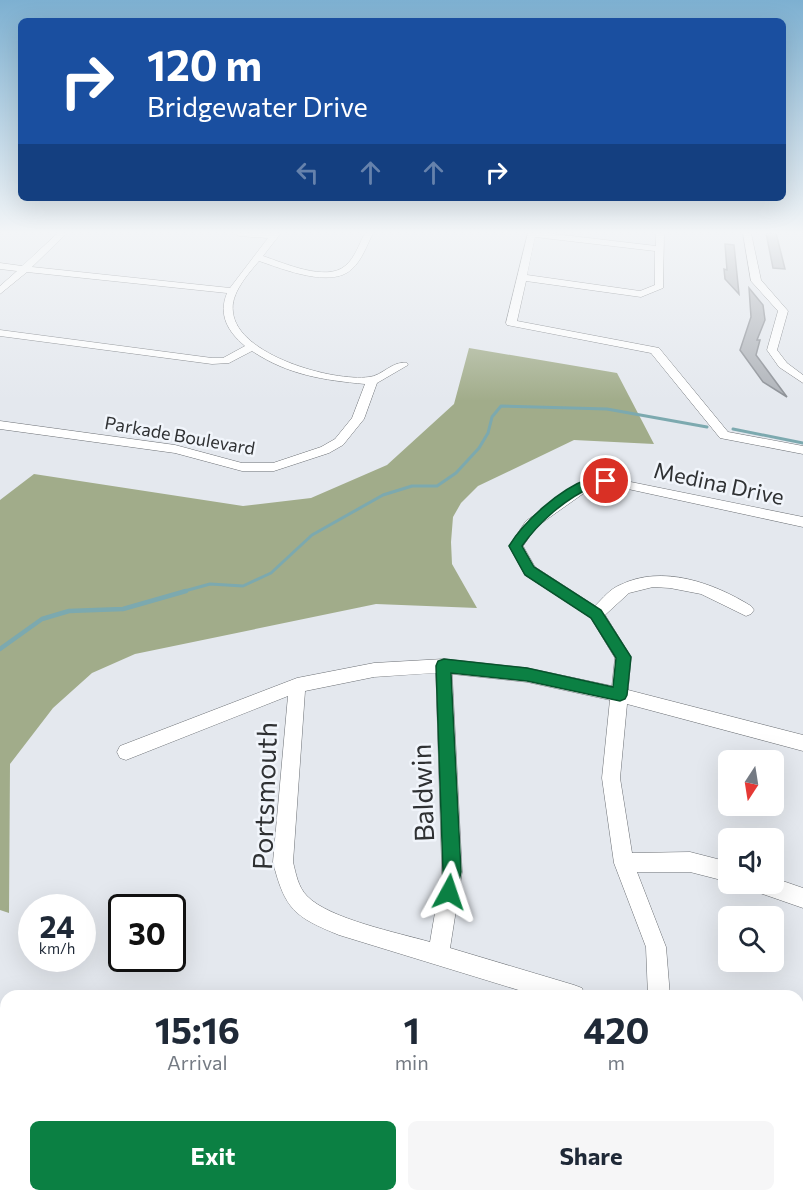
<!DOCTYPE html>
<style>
body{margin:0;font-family:Commissioner,sans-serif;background:#f6f6f7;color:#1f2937;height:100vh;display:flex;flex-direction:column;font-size:22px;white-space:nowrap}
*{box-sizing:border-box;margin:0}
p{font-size:20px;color:#747a83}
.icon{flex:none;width:33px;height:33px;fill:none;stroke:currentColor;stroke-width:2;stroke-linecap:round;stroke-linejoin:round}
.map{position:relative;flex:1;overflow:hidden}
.details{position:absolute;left:0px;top:990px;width:804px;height:212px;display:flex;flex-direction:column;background:#fff;border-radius:18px 18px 0 0;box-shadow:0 6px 24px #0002}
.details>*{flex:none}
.banner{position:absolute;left:18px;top:18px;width:768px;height:183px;border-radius:9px;box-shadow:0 6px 24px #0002;background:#1a4fa0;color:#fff;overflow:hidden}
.needle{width:39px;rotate:192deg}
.controls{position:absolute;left:718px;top:750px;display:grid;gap:12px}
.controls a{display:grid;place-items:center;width:66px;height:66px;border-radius:9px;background:#fff;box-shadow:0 6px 24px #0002;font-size:30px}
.speed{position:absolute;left:18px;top:894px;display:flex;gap:12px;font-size:30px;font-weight:700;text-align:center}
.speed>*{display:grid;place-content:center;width:78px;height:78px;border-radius:50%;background:#fff;box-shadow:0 6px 24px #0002;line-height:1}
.speed small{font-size:15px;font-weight:400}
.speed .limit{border:3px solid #111;border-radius:9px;background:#fff;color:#111}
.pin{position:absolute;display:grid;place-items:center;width:51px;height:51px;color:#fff;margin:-26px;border:3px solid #fff;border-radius:50%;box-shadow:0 2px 6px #0007}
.me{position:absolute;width:66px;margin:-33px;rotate:5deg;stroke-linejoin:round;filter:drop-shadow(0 0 4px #0008)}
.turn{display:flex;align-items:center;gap:21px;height:126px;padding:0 30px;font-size:27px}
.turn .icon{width:78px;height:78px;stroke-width:2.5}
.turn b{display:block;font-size:42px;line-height:51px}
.lanes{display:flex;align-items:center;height:57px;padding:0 30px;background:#0003;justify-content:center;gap:30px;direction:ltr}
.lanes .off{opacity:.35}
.eta{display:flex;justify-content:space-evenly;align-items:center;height:102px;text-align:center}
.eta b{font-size:36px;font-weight:700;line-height:42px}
.action{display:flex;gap:12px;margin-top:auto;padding:12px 30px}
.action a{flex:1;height:69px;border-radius:9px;background:#0b8043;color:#fff;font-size:24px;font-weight:700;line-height:69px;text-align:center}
.action a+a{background:#f6f6f7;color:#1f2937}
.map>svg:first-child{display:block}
</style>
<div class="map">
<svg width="803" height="1201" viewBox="0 0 803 1201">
<rect width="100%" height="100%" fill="#e4e8ee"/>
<path fill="#a1ac8a" d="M 469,348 L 617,373 L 654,444 L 574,440 L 478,486 L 461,503 L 453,517 L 451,542 L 452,564 L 477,608 L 376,604 L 135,654 L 92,673 L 53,708 L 10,764 L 9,913 L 0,910 L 0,500 L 34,474 L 243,506 L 311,498 L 387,465 L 454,404 Z"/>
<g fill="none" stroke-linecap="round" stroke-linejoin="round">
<path stroke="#7ca9af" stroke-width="3" d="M 733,429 L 803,443
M 181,592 L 210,584 L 243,586 L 271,573 L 312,535 L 383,495 L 412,486 L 437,486 L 456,473 L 479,448 L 488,433 L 492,417 L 501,406 L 607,409 L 707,427"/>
<path stroke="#7ca9af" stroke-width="4.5" d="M 0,649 L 42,619 L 69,611 L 123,609 L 186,591"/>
</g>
<path fill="#afb3b9" stroke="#8b8f95" stroke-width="1.5" d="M 766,233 L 776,233 L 785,269 L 773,268 Z
M 725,244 L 734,245 L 739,294 L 725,279 L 724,269 L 727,270 Z
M 749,288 L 763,305 L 765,320 L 757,340 L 760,340 L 756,355 L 787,397 L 763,382 L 740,350 L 751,317 Z"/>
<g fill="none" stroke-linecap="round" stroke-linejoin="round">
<defs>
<path id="minor" d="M 58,233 L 67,233 L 32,267 L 230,288 L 268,238 L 239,236 L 235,233 L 281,233 L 263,256 C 284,263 326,282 345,266 C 355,258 359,244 365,233 L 373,233 C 367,245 362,260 352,269 C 331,289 283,269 259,261 C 248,274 230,294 233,312 C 237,355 333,382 369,377 C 382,376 393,360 407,363 L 408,365 L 377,383 L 364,419 L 343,445 L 329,453 L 274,471 L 242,471 L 175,453 L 0,429 L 0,421 L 175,445 L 242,463 L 273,463 L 321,447 L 335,439 L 352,418 L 365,384 C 323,380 288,375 252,351 L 229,363 L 212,364 L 0,336 L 0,330 L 212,358 L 223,358 L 245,346 C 228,332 218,315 227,293 L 27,272 L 0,294 L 0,286 L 17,271 L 0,269 L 0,263 L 22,266 Z
M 528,233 L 546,233 L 656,246 L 656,233 L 664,233 L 663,288 L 641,297 L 526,281 L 517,321 L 659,348 L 728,432 L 803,446 L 803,454 L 720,438 L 651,353 L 507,325 L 506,323 ZM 535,237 L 655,251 L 655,285 L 640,291 L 527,275 Z
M 743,233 L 751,233 L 761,280 L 788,311 L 777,350 L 787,363 L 803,375 L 803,383 L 779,367 L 767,350 L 778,311 L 751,281 Z
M 606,477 L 803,517 L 803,527 L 628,489 L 606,485 L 594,486 L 536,527 L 523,546 L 535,567 L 595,606 C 603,598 610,589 620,585 C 662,564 714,583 751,606 L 754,610 L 751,614 L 746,616 L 701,594 L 670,588 L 653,587 L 629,593 L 605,615 L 631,657 L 628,690 L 803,735 L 803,751 L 627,704 L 620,778 L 632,853 L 690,852 L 729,862 L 729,882 L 690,872 L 637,872 L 666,947 L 670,996 L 648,996 L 646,947 L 614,863 L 602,778 L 610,700 L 527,682 L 452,674 L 462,872 L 450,948 L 574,985 L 582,988 L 585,996 L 538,996 L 339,935 C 295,917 285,910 273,862 L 288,696 L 126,760 L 120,758 L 117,752 L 120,746 L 297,678 L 374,663 L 444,659 L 527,668 L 612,686 L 615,658 L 591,618 L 525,575 L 509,546 L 526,521 L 586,479 ZM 436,673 L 442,872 L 430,942 C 399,933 329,919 307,896 C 298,887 296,874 293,862 L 305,691 L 374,677 Z
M 774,878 L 803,888 L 803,908 L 754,891 L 751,884 L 774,884 Z
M 0,1059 L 6,1061 L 6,1085 L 0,1083 Z
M 18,1196 L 44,1196 L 42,1201 L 16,1201 Z
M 282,1196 L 308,1196 L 307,1201 L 281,1201 Z
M 334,1196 L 371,1196 L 374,1201 L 336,1201 Z
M 641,1196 L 666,1196 L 668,1201 L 642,1201 Z"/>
</defs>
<use href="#minor" stroke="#6c7075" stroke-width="1"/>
<use href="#minor" fill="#fff" fill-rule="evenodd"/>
</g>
<linearGradient id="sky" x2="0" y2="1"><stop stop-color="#7db0d1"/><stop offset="0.58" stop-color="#f3f5f7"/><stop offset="1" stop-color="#f3f5f7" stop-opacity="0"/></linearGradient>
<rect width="803" height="401" fill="url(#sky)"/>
<path fill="#0b8043" stroke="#07532c" stroke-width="1.5" d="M 606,477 L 611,478 L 611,484 C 605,485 597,484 592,487 C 565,499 539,522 522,546 L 534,567 L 601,610 L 631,657 L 627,695 L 625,699 L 620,701 L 527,681 L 451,673 L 461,872 L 455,899 L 449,901 L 442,899 L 440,892 L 443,872 L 436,666 L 438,661 L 444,659 L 527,668 L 613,687 L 616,658 L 591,618 L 525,575 L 509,546 C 524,521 560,489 588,479 C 593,476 600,477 606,477 Z"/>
<g text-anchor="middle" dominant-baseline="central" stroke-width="5" stroke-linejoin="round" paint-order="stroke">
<g font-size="18" fill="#2f3133" stroke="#f1f5fb">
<text transform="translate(180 435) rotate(10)">Parkade Boulevard</text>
</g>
<g font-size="22" fill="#2f3133" stroke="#f1f5fb">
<text transform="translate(719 483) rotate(12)">Medina Drive</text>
</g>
<g font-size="27" fill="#2f3133" stroke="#f1f5fb">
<text transform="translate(422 793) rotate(-92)">Baldwin</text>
<text transform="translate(264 796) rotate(-88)">Portsmouth</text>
</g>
</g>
</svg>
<div class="controls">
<a><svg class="needle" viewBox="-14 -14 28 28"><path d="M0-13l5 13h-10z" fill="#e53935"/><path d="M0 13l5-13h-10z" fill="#747a83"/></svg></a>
<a><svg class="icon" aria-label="sound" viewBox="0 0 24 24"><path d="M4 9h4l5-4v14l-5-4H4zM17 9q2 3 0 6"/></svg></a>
<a><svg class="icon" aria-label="search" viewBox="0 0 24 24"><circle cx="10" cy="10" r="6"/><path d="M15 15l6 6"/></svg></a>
</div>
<div class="speed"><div>24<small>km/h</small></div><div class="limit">30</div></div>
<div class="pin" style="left:606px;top:481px;background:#d93025"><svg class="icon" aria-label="arrive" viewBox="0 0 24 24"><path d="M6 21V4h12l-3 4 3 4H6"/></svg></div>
<svg class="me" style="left:449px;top:892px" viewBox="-20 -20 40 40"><path d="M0-17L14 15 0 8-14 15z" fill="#0b8043" stroke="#fff" stroke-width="4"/></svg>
<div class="banner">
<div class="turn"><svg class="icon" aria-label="right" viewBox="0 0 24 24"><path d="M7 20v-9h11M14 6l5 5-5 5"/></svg><div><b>120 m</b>Bridgewater Drive</div></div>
<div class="lanes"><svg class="icon off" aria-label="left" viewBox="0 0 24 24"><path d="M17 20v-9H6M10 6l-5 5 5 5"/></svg><svg class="icon off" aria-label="ahead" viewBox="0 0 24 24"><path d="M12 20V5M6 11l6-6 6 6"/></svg><svg class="icon off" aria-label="ahead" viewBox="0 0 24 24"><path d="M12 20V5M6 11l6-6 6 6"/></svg><svg class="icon" aria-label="right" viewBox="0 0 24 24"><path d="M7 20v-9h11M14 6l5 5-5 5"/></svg></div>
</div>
<section class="details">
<div class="eta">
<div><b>15:16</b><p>Arrival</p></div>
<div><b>1</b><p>min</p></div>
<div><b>420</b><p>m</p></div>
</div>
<div class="action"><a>Exit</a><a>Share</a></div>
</section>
</div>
